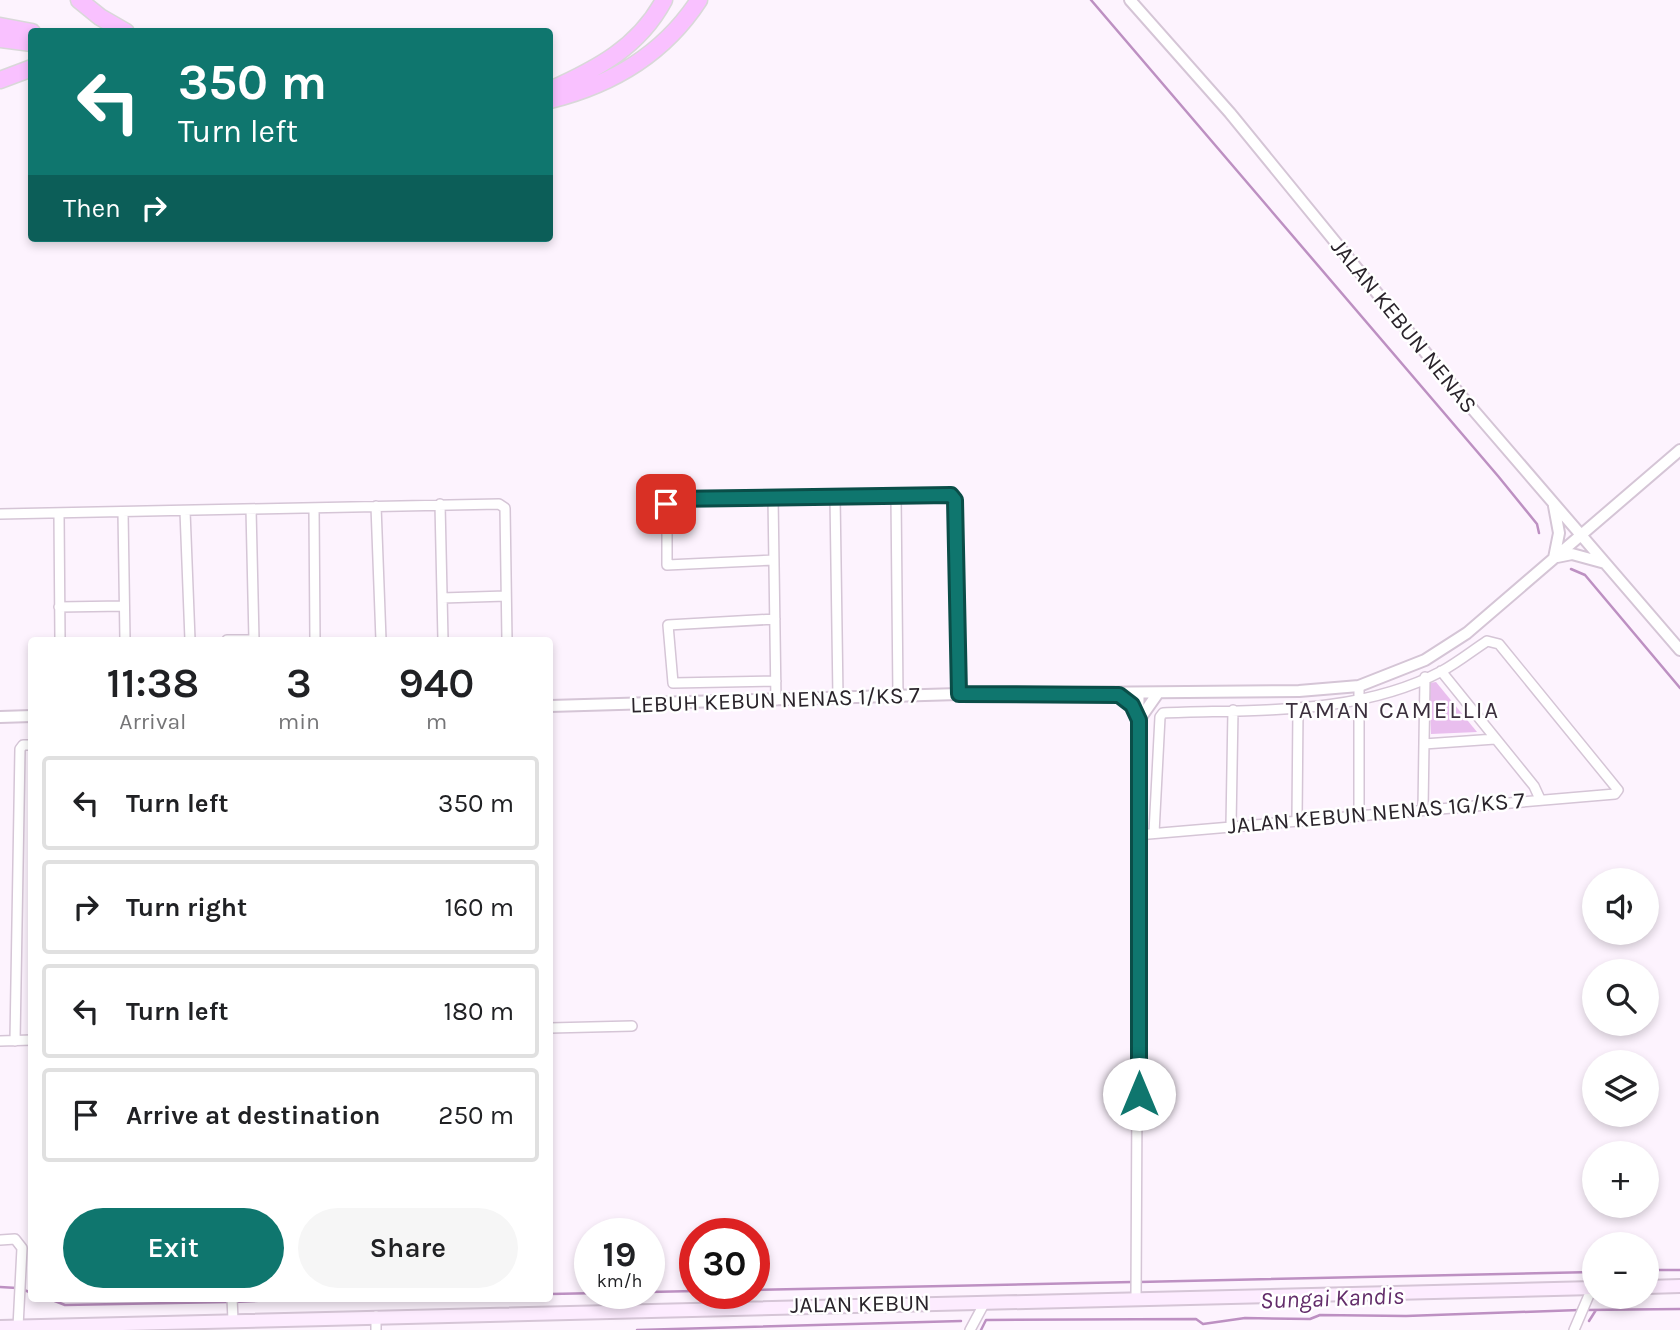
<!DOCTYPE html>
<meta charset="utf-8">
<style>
body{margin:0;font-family:Karla,sans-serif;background:#f6f6f6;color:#202124;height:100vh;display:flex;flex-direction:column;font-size:26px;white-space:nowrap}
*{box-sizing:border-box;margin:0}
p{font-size:23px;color:#757577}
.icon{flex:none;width:38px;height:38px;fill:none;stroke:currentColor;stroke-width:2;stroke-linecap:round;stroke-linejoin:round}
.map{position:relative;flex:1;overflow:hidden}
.drawer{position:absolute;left:28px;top:637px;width:525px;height:665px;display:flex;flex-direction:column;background:#fff;border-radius:7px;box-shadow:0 4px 10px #0003}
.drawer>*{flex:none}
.top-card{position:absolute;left:28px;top:28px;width:525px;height:214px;border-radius:7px;box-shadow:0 4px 10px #0003;background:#0f766e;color:#fff;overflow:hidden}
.tools{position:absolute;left:1582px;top:868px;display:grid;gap:14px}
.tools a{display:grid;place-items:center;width:77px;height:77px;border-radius:50%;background:#fff;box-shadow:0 4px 10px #0003;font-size:35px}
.speed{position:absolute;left:574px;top:1218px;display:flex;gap:14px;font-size:35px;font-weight:700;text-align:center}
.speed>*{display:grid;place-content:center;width:91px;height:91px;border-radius:50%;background:#fff;box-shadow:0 4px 10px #0003;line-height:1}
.speed small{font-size:18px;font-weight:400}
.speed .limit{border:10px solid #d22;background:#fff;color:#111}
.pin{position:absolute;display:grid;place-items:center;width:60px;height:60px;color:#fff;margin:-30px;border-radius:14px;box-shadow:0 4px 10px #0006}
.me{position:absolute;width:77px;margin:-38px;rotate:0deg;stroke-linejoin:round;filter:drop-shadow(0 0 5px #0008)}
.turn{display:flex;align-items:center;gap:24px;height:147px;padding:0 35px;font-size:32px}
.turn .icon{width:91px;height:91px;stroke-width:2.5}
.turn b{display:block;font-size:49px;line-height:60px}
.then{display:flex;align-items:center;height:66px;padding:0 35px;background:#0003;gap:14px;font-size:26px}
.eta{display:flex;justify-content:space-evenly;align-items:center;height:119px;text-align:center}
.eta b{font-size:42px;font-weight:600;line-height:49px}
.primary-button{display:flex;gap:14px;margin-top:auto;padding:14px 35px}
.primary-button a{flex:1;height:80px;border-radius:42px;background:#0f766e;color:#fff;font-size:28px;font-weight:600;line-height:80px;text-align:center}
.primary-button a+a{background:#f6f6f6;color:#202124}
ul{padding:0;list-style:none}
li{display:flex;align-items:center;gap:21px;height:94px;margin:0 14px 10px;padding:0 21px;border:4px solid #e0e0e0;border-radius:7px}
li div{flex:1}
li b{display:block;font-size:26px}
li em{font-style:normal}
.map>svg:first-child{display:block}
</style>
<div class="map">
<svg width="1680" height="1330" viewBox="0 0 1680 1330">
<rect width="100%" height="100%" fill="#fdf3fe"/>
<path fill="#e9beee" d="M 1436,682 L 1477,732 L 1431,734 L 1429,683 Z"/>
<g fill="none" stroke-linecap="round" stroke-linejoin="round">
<path stroke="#bd90c2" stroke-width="2.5" d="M 1091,0 L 1498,476 L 1537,524 L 1539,533
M 1571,569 L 1585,575 L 1680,688
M 1647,1270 L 1680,1270
M 1139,1282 L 1594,1272
M 0,1287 L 17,1288
M 24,1290 L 32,1293
M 754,1290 L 1132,1282
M 649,1292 L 695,1291
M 550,1294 L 601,1293
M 47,1298 L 65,1305 L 228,1302
M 235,1302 L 310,1298
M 1585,1310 L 1680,1309
M 1589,1321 L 1596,1310
M 637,1330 L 961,1321
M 981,1330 L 986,1320 L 1196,1319 L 1203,1324 L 1245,1318 L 1310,1319 L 1320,1315 L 1406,1316 L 1579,1310"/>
<defs>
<path id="minor" d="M 835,496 L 838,697
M 896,496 L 898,697
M 773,497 L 776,700
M 440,504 L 443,640
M 376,506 L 381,640
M 314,508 L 315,640
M 251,509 L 254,640
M 185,511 L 190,640
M 123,512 L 125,640
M 0,514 L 499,504 L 505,508 L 507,640
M 59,514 L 60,640
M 774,560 L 667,565 L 667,500 L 951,495 L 955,500 L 959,694
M 442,598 L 506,596
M 59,607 L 124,606
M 775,619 L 668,625 L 673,683 L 776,681
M 227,640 L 254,640
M 1441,671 L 1534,786 L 1540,799
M 1359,686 L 1359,815
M 1424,744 L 1495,739
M 1423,809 L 1425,677
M 1297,820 L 1298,709
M 1231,826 L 1233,710
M 1137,835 L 1615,794 L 1618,790 L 1499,644 L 1487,641 C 1472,651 1457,663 1442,671 C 1357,716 1256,709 1163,713 L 1160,717 L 1154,833
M 550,1028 L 632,1026
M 0,1041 L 32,1040
M 15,1041 L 20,749 L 23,745 L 32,745
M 0,1240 L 15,1239 L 22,1248 L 18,1327
M 232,1298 L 233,1320
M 1136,1298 L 1139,694
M 376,1330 L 376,1316
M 970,1330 L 985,1302
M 1574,1330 L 1592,1288"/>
<path id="tertiary" d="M 1130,0 L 1230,113 L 1457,391 L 1680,650
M 1557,557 L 1572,554 L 1605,563
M 1554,558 L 1559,533 L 1554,506
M 1119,695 L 1132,705 L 1139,720
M 550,706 L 959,694 L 1299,691 L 1359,686 L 1425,660 L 1467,633 L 1680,450
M 0,717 L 32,716
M 1139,720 L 1158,693"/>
<path id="secondary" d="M 1647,1287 L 1680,1286
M 0,1327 L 1594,1288"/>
<path id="motorway" d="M 79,0 L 100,17 L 126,32
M 0,26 L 32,32
M 0,39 L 32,43
M 0,80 L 32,68
M 550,90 C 597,69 639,47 664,0
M 550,100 C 611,85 664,54 699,0"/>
</defs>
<use href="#minor" stroke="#d5c5d6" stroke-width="12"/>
<use href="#tertiary" stroke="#d5c5d6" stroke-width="14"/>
<use href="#secondary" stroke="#d5c5d6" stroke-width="16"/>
<use href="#motorway" stroke="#d9d8d9" stroke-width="19"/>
<use href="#minor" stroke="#fff" stroke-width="9"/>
<use href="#tertiary" stroke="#fff" stroke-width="10"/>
<use href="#secondary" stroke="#fdecff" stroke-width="12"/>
<use href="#motorway" stroke="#f9c1ff" stroke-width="16"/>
</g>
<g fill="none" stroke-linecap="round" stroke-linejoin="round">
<defs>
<path id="route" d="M 666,504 L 669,499 L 951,495 L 955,500 L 959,694 L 1119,695 L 1132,705 L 1139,720 L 1139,1094"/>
</defs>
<use href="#route" stroke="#0a4d48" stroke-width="18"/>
<use href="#route" stroke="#0f766e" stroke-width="12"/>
</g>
<g text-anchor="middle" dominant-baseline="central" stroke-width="5" stroke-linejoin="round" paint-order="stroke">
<g font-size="23" fill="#2a242b" stroke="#fff">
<text transform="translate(1404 326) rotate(51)">JALAN KEBUN NENAS</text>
<text transform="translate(775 700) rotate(-2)">LEBUH KEBUN NENAS 1/KS 7</text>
<text transform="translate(1376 813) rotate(-5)">JALAN KEBUN NENAS 1G/KS 7</text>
<text transform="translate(860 1304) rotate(-1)">JALAN KEBUN</text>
</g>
<g font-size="24" letter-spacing="2" fill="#3c303e" stroke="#fff">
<text x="1393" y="710">TAMAN CAMELLIA</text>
</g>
<g font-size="24" font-style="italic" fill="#632d6a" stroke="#fff">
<text transform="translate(1332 1298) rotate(-2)">Sungai Kandis</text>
</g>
</g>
</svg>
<div class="tools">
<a><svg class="icon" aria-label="sound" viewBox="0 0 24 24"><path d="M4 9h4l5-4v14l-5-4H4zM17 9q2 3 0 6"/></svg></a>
<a><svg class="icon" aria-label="search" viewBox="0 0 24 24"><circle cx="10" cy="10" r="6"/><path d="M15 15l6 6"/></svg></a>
<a><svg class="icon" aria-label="layers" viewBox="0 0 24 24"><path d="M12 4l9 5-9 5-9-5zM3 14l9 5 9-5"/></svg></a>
<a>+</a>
<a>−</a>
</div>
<div class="speed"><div>19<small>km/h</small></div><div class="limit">30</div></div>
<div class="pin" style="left:666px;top:504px;background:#d93025"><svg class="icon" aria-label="arrive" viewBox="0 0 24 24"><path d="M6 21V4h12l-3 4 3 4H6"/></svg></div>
<svg class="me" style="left:1139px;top:1094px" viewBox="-20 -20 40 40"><circle r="19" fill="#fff"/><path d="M0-13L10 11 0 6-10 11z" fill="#0f766e"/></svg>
<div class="top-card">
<div class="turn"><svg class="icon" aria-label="left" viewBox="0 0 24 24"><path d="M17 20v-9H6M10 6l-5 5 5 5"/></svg><div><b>350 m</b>Turn left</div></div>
<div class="then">Then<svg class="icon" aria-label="right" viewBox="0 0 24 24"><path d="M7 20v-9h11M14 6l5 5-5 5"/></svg></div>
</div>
<section class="drawer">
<div class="eta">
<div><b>11:38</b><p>Arrival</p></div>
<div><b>3</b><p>min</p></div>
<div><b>940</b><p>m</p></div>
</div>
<ul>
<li><svg class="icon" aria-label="left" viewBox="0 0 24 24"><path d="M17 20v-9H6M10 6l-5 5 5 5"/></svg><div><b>Turn left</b></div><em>350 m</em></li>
<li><svg class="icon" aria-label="right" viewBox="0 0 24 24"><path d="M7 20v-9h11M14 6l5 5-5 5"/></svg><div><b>Turn right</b></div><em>160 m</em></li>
<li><svg class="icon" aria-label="left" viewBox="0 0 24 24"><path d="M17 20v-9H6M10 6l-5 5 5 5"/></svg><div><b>Turn left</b></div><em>180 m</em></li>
<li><svg class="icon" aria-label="arrive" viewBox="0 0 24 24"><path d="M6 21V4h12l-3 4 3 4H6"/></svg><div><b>Arrive at destination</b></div><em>250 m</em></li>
</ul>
<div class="primary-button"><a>Exit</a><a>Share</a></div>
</section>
</div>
